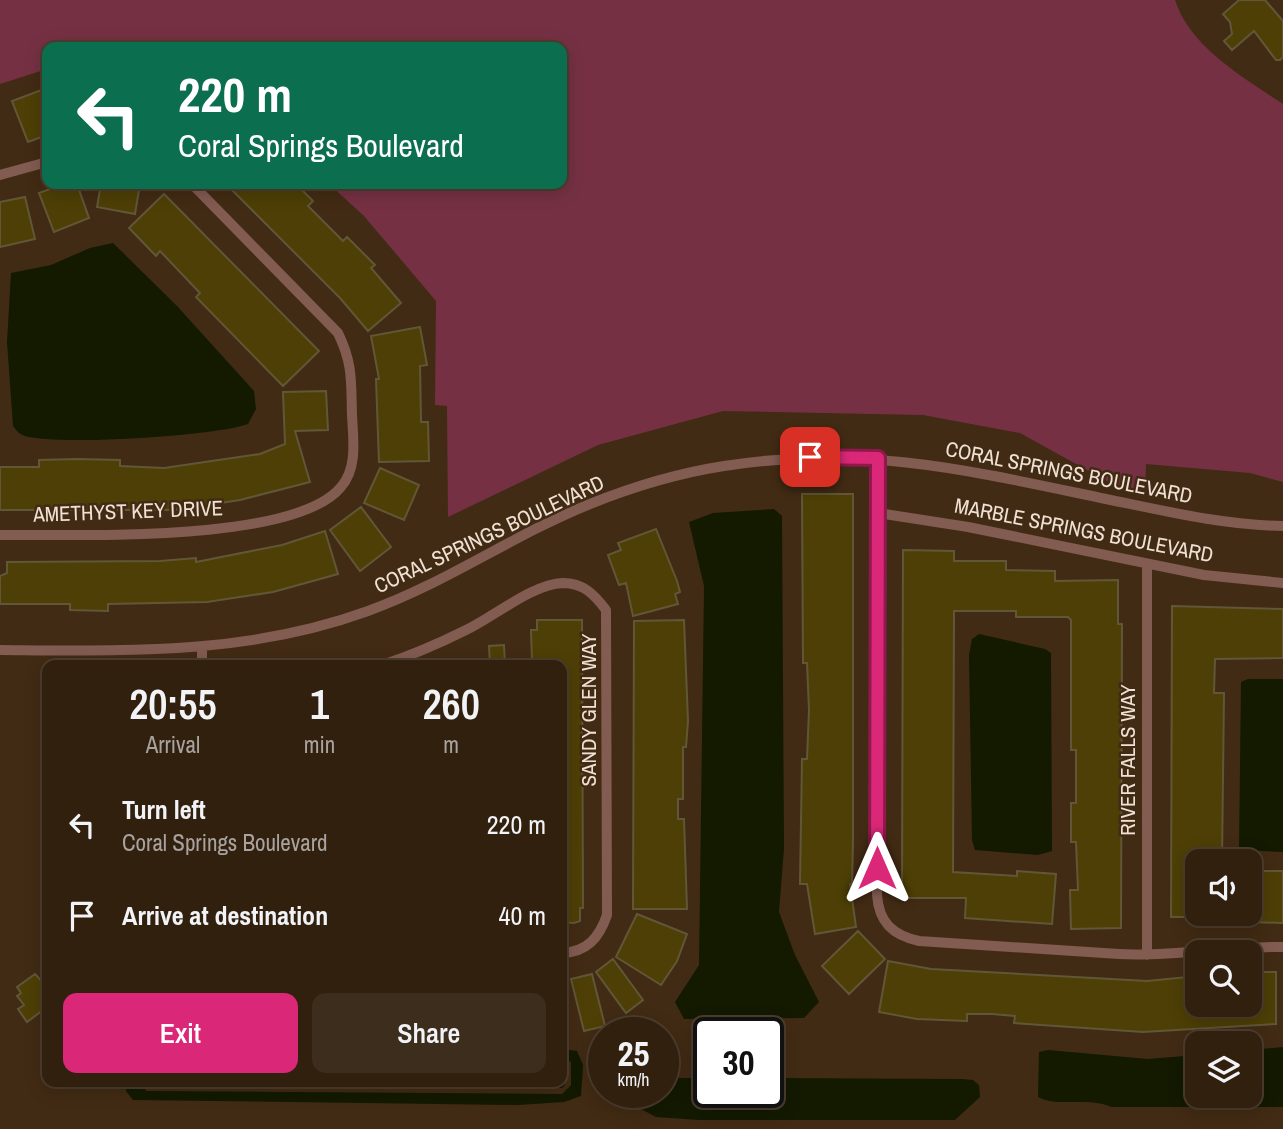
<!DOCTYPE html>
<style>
body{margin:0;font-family:"Archivo Narrow",sans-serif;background:#3d2d1d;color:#f1f3f6;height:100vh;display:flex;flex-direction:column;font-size:26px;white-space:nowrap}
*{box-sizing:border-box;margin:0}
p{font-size:23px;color:#a8a39e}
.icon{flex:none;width:38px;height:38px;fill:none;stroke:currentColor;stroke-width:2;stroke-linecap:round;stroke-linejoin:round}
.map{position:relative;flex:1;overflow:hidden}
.panel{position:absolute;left:42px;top:660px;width:525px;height:427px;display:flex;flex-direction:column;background:#32200f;border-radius:14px;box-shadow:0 4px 18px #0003,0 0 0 2px #4d3e2f}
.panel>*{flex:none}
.hud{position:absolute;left:42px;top:42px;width:525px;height:147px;border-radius:14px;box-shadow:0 4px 18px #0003,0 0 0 2px #4d3e2f;background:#0b6e4f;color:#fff;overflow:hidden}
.tools{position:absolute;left:1185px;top:849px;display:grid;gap:14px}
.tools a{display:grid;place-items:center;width:77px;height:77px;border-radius:14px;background:#32200f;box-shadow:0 4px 18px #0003,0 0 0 2px #4d3e2f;font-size:35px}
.speed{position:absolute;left:588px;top:1017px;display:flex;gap:14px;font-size:35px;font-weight:700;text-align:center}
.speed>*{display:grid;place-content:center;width:91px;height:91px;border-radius:50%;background:#32200f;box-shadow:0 4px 18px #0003,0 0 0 2px #4d3e2f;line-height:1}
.speed small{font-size:18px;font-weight:400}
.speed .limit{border:4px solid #111;border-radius:10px;background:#fff;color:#111}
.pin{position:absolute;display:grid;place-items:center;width:60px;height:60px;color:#fff;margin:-30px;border-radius:14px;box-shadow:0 4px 10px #0006}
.me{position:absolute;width:77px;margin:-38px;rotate:0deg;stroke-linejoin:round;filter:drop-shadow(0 0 5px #0008)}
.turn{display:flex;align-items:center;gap:24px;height:147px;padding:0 21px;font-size:32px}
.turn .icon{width:91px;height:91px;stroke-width:2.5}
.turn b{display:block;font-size:49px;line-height:60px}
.eta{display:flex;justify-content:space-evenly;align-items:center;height:119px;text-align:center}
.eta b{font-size:42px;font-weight:600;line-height:49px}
.action{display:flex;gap:14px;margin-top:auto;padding:14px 21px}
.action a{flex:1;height:80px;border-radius:14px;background:#db2777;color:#fff;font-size:28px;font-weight:600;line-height:80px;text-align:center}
.action a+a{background:#3d2d1d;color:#f1f3f6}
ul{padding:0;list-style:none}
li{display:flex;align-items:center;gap:21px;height:91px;padding:0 21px}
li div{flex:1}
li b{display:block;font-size:26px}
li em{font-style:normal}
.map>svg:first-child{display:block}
</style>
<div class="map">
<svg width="1283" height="1129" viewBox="0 0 1283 1129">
<rect width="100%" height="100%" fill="#422b14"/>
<path fill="#753143" d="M 0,0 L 1175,0 C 1190,47 1244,78 1283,104 L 1283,482 L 1250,473 L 1146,464 L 1145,493 L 1125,491 L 1020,433 L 923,415 L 723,411 L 598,445 L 448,517 L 447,406 L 435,405 L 436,301 L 364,216 L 329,184 L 562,184 L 562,47 L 47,47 L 47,69 L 0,84 Z"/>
<path fill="#131a00" d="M 113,243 L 177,306 L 254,391 L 256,409 L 248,424 C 216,436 57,446 25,436 C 19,434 17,431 13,426 L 7,342 L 11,273 L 51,265 L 90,248 Z
M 774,509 L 782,516 L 784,848 L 779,912 L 795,955 L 819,1002 L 804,1018 L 684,1019 L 675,1002 L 699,965 L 704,586 L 689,522 L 713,513 Z
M 979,634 L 1045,649 L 1051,653 L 1052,851 L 1038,855 L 975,850 L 972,840 L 969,655 L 972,639 Z
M 1248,679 L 1283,679 L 1283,852 L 1239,850 L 1241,682 Z
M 1283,1047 L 1283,1107 L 1112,1107 C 1086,1096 1059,1108 1038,1097 L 1039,1052 L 1048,1050 L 1148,1059 L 1197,1055 L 1197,1096 L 1250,1096 L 1250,1050 Z
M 562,1049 L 577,1051 L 583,1065 L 581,1096 L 564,1102 L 518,1105 L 133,1100 L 126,1091 L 126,1082 L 136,1082 L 147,1091 L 562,1094 L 571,1085 L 571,1062 L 562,1058 Z
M 562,1064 L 565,1064 L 565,1085 L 562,1088 L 147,1085 L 142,1082 L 562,1082 Z
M 663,1078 L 709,1078 L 709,1092 L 768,1092 L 768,1078 L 962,1079 L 973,1080 L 979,1085 L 980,1097 L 955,1120 L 699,1120 L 656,1117 L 639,1108 L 640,1092 L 663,1092 Z"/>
<path fill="#4e3f06" stroke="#615737" stroke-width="2" d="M 1239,0 L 1265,0 L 1283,21 L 1283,57 L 1280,60 L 1276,60 L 1254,31 L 1232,50 L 1224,41 L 1232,34 L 1230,22 L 1223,14 Z
M 47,88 L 47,135 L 28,142 L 12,101 Z
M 63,184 L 77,184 L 89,218 L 54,232 L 39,193 Z
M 101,184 L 140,184 L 135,214 L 97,207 Z
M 226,184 L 296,184 L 313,201 L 308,206 L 343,241 L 347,237 L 375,265 L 371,268 L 401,303 L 368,331 L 340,298 Z
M 164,194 L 319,351 L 283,386 L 196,297 L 200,293 L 160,251 L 156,256 L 129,228 Z
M 25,197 L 35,239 L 0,247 L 0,202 Z
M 420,327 L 427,365 L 420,366 L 421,422 L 428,422 L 429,461 L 379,462 L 376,379 L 379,379 L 371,336 Z
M 326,391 L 328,430 L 295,431 L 310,482 L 240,500 L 174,510 L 0,510 L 0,467 L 39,467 L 39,460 L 77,459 L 120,460 L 120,466 L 164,468 L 260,454 L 285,444 L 283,392 Z
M 380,468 L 419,485 L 404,520 L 364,503 Z
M 802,494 L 853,494 L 853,840 L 852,884 L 850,884 L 856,927 L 815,934 L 807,884 L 800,884 L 802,759 L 807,759 L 809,710 L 807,663 L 803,663 Z
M 361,507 L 391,547 L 360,571 L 330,530 Z
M 656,529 L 677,581 L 680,592 L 675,594 L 678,604 L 633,616 L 626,583 L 619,585 L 608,555 L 621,550 L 618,543 Z
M 325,531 L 338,574 L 273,592 L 207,602 L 108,604 L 108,611 L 70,610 L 70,604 L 0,604 L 0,576 L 7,573 L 7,562 L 160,561 L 196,558 L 196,562 L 282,545 Z
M 903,550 L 954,551 L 954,561 L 1006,561 L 1006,570 L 1055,571 L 1055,581 L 1118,580 L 1118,624 L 1122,624 L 1121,928 L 1071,929 L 1070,890 L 1078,890 L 1076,842 L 1071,842 L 1071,803 L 1076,803 L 1076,750 L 1071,750 L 1071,620 L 1068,617 L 1016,617 L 1016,611 L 954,611 L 953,872 L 1017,876 L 1017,871 L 1056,874 L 1052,924 L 965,918 L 966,898 L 902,898 Z
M 1172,606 L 1283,609 L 1283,658 L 1215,659 L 1214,693 L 1224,693 L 1222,861 L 1197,861 L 1197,917 L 1171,917 Z
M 537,620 L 582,620 L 583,908 L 580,908 L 580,921 L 574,923 L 562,922 L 562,665 L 538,665 L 538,661 L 532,661 L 531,630 L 537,630 Z
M 684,620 L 688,721 L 686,747 L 683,747 L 683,799 L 678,799 L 678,819 L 684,819 L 687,909 L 633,909 L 634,621 Z
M 504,645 L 505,665 L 490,665 L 489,646 Z
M 1250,871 L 1283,871 L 1283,923 L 1250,922 Z
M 637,914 L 687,934 L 677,961 L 661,985 L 616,957 Z
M 858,931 L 885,959 L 849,994 L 822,966 Z
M 613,959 L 643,1000 L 626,1013 L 596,972 Z
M 888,961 L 931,969 L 1147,981 L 1197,976 L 1197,1004 L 1250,1004 L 1250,972 L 1276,972 L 1276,1024 L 1143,1032 L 1014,1023 L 1015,1016 L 992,1014 L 967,1014 L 967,1021 L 917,1019 L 879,1012 Z
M 35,974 L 47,987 L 47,1007 L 27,1022 L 18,1009 L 24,1005 L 17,996 L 21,993 L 17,987 Z
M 592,974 L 605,1026 L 584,1031 L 571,979 Z"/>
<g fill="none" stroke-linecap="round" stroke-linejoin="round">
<path stroke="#825b51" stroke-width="10" d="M 0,175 L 47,162
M 878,458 L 877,895 C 879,922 892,935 919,941 L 1119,954 C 1174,957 1228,946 1283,947
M 878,513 L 968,527 L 1204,575 L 1283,583
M 0,535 C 74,534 294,544 341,487 C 358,468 353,438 352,415 C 351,381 353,364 338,333 L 192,184
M 202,648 L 202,665
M 0,650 C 127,651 247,655 368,611 C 446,583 513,535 590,504 C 632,487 679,473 724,466 C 862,444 972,471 1106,499 C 1165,511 1223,525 1283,526
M 382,665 C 410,656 440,643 466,630 C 494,617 532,584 563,583 C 583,583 594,594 606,610 L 607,915 C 599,938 587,952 562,953
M 1147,955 L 1147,564"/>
</g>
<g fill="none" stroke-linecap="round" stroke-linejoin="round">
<defs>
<path id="route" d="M 810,457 L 878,458 L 877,868"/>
</defs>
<use href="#route" stroke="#8e194d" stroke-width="18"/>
<use href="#route" stroke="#db2777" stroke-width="12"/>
</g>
<g text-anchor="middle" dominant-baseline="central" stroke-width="5" stroke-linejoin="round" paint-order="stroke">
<g font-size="21" fill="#f0e1d4" stroke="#422b14">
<text transform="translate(1069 472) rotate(11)">CORAL SPRINGS BOULEVARD</text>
<text transform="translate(128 511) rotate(-2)">AMETHYST KEY DRIVE</text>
<text transform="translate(1084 530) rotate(11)">MARBLE SPRINGS BOULEVARD</text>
<text transform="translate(489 534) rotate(-25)">CORAL SPRINGS BOULEVARD</text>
<text transform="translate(588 710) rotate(-90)">SANDY GLEN WAY</text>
<text transform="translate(1127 760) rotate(-90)">RIVER FALLS WAY</text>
</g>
</g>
</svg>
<div class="tools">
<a><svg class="icon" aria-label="sound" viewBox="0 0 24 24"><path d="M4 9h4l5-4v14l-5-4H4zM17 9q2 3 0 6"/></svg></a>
<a><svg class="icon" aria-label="search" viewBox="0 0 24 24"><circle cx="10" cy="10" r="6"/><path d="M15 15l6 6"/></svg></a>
<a><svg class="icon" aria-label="layers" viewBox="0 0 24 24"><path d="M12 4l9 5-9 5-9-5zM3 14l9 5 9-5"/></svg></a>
</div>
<div class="speed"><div>25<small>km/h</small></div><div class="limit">30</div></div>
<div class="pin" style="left:810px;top:457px;background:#d93025"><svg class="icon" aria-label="arrive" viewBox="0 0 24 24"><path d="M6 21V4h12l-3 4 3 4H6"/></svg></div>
<svg class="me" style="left:877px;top:868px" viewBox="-20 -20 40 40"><path d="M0-17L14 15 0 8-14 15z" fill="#db2777" stroke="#fff" stroke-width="4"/></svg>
<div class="hud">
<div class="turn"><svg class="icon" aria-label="left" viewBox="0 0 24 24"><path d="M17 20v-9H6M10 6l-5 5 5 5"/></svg><div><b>220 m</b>Coral Springs Boulevard</div></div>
</div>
<section class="panel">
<div class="eta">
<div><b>20:55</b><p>Arrival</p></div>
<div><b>1</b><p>min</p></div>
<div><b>260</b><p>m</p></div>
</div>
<ul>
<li><svg class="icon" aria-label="left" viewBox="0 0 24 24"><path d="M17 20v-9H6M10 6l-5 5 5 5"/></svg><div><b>Turn left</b><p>Coral Springs Boulevard</p></div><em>220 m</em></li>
<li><svg class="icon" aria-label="arrive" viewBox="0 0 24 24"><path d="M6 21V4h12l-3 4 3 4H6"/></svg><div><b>Arrive at destination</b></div><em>40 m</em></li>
</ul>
<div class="action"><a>Exit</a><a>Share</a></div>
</section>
</div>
